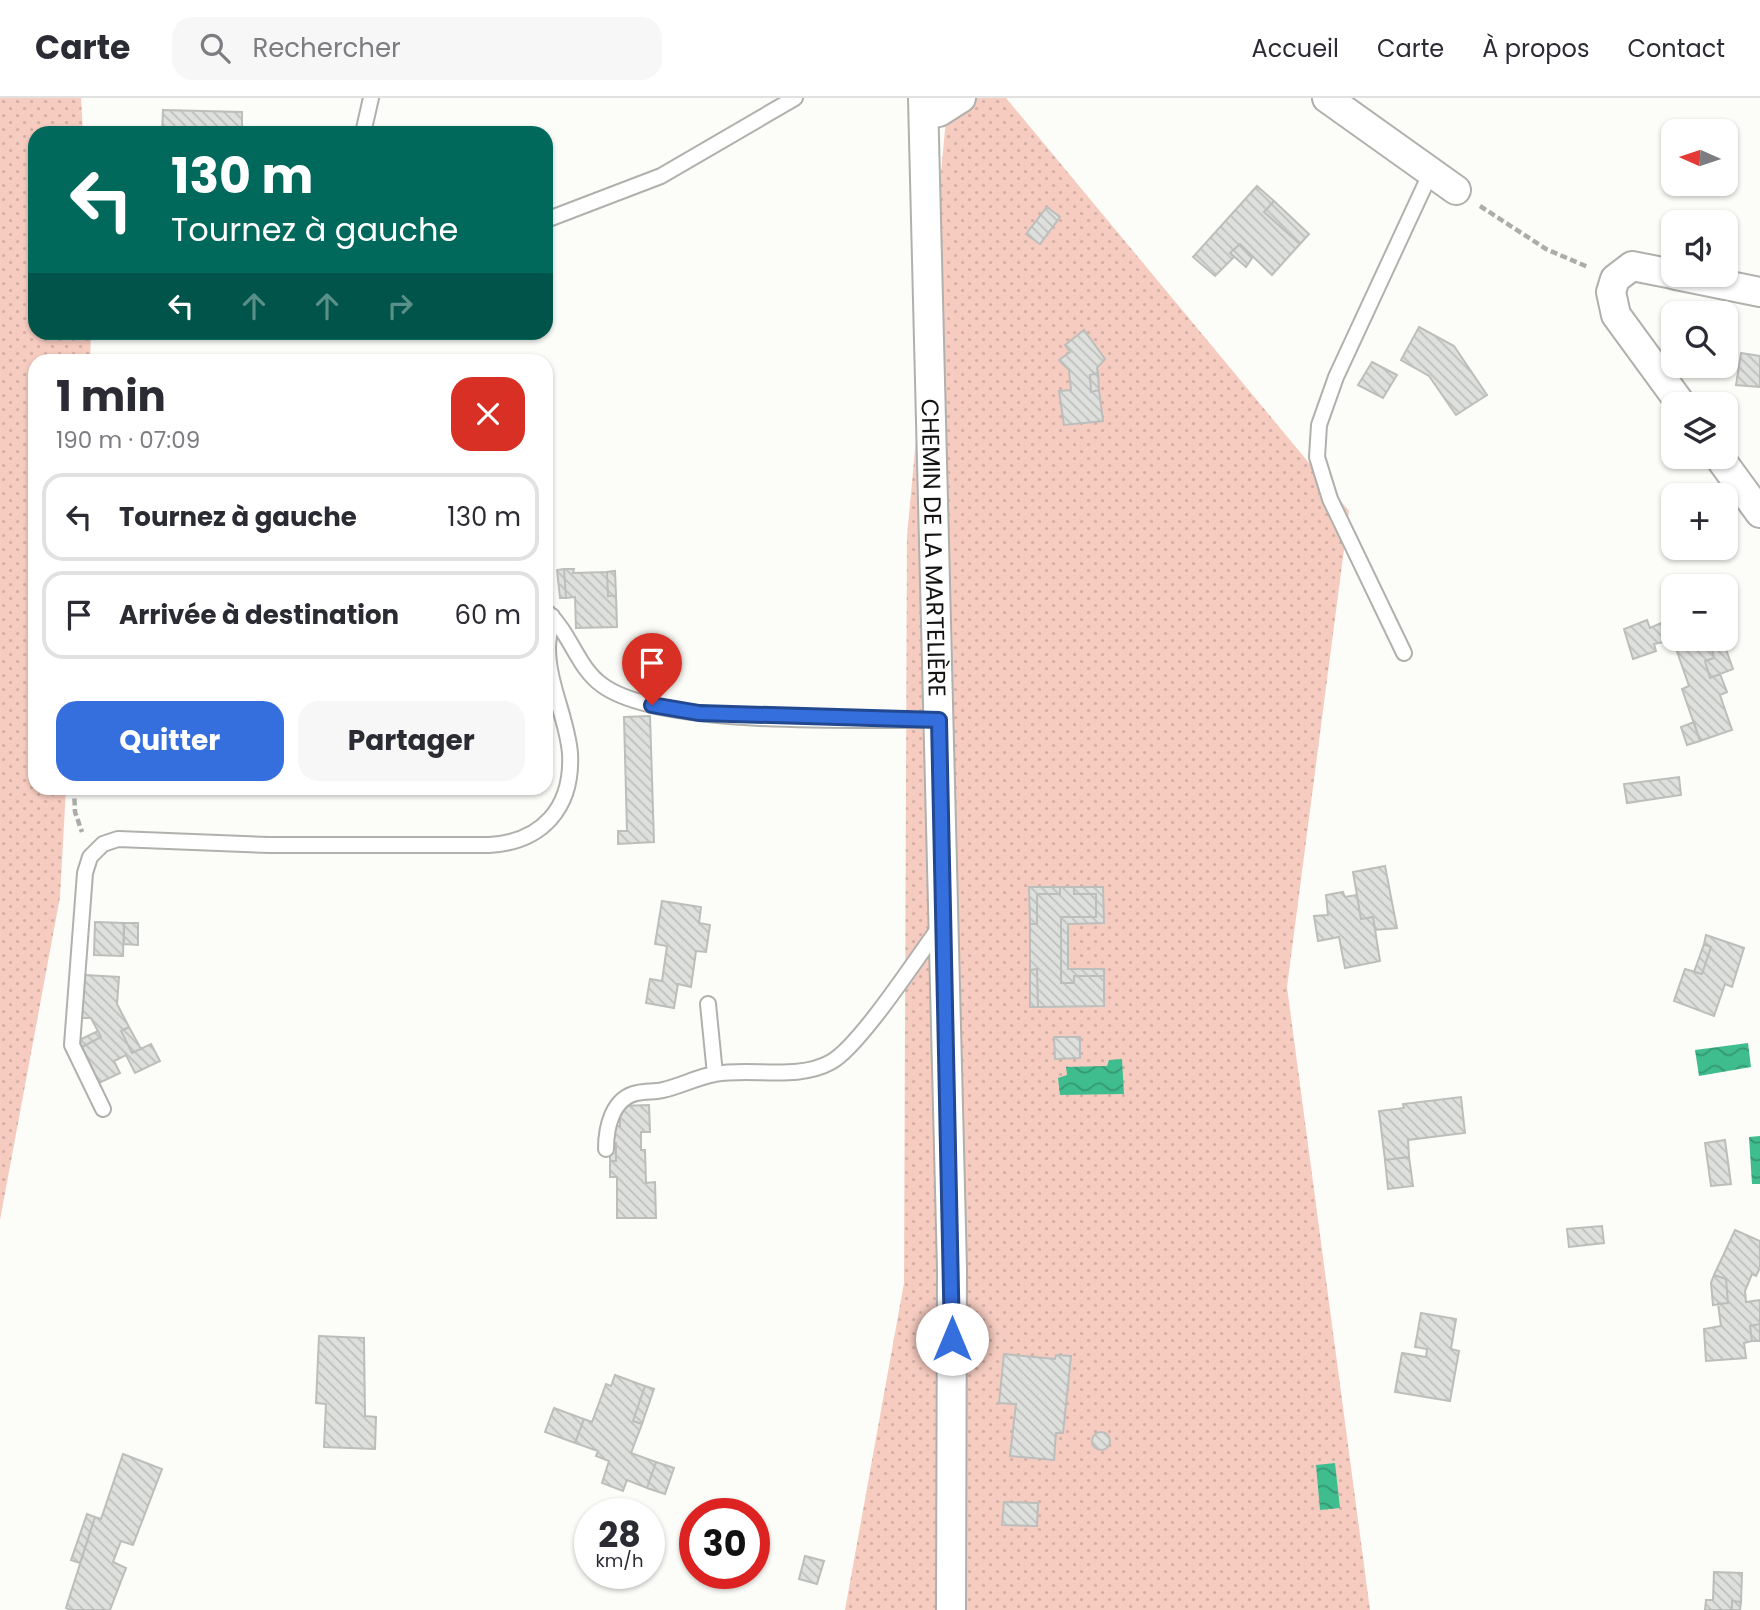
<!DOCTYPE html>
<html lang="fr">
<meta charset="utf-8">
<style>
body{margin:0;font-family:Poppins,sans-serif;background:#f7f7f7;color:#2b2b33;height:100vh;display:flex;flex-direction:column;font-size:26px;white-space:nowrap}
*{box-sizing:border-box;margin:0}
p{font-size:23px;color:#7c7c81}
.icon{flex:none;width:38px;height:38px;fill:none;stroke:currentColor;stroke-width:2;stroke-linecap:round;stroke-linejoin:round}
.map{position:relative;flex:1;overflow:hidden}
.drawer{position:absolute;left:28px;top:256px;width:525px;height:441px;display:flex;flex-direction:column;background:#fff;border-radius:21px;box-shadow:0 2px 5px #0004}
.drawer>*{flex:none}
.guide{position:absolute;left:28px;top:28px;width:525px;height:214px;border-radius:21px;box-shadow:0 2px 5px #0004;background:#00695c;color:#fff;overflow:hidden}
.needle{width:46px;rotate:273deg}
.fabs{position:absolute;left:1661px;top:21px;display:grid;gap:14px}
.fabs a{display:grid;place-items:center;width:77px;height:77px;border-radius:14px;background:#fff;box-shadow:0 2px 5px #0004;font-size:35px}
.speed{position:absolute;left:574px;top:1400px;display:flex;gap:14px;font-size:35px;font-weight:700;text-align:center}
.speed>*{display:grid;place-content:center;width:91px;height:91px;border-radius:50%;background:#fff;box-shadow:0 2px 5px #0004;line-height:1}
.speed small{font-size:18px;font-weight:400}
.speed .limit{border:10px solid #d22;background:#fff;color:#111}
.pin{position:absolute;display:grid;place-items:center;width:60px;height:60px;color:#fff;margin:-72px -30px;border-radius:50% 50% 50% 0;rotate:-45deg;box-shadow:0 0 7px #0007}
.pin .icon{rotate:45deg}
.me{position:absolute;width:77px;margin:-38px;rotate:0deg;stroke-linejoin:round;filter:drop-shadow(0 0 5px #0008)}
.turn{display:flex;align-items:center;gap:24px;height:147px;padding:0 28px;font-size:32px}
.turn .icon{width:91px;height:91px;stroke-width:2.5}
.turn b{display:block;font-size:49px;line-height:60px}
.lanes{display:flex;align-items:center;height:66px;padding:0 28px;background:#0003;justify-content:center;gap:35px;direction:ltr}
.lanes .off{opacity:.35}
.round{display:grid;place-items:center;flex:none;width:74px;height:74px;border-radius:21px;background:#f7f7f7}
.headline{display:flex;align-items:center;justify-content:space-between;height:119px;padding:0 28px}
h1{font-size:42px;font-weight:700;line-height:52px}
.cta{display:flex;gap:14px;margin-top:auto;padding:14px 28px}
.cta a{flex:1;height:80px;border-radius:21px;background:#356fde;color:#fff;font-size:28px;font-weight:700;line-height:80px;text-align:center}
.cta a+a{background:#f7f7f7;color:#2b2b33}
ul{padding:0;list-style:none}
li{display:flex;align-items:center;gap:21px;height:88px;margin:0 14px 10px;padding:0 14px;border:4px solid #e1e1e2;border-radius:21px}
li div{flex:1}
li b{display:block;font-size:26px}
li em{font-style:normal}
header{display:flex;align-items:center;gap:42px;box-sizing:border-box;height:98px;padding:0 35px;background:#fff;border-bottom:2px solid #e1e1e2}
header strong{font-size:33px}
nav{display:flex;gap:38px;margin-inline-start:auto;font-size:24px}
.search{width:490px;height:63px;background:#f7f7f7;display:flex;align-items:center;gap:18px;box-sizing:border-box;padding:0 24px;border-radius:21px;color:#7c7c81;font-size:26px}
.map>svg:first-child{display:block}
</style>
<header>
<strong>Carte</strong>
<div class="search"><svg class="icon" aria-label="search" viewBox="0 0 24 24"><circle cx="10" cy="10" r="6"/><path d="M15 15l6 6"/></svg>Rechercher</div>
<nav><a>Accueil</a><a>Carte</a><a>À propos</a><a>Contact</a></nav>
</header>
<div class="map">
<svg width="1760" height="1512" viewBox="0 0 1760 1512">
<defs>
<pattern id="grass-dots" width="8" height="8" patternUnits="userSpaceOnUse" patternTransform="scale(1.75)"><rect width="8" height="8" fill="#f6ccc0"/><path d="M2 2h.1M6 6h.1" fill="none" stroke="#d2aea4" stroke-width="1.8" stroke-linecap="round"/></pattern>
<pattern id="water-waves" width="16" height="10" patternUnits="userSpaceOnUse" patternTransform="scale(1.75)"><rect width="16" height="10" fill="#3fbd8f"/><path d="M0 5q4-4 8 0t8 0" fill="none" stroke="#349873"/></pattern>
<pattern id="building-back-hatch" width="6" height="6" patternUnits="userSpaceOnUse" patternTransform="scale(1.75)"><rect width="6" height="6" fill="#dee0dd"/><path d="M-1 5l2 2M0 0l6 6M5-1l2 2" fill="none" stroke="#bebfbd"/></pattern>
</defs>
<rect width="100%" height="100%" fill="#fcfcf8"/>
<path fill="url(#grass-dots)" d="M 0,0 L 81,0 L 83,35 L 35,35 L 35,234 L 91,235 L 90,262 L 35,262 L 35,690 L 66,690 L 60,799 L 0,1122 Z
M 948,0 L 1006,0 L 1349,413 L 1287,889 L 1370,1512 L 845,1512 L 904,1185 L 907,438 Z"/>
<path fill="url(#water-waves)" d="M 1748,945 L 1751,969 L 1699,978 L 1695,952 Z
M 1122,961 L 1124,996 L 1060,997 L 1058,980 L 1067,977 L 1066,969 L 1107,968 L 1109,962 Z
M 1760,1038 L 1760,1086 L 1752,1086 L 1749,1039 Z
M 1335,1365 L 1340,1410 L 1320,1412 L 1316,1367 Z"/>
<path fill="url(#building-back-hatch)" stroke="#bcbebb" stroke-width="2" d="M 163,12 L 242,14 L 242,35 L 162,35 Z
M 1257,88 L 1274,103 L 1264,114 L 1300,146 L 1272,177 L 1240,146 L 1230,155 L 1234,159 L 1215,178 L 1193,159 Z
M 1274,103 L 1309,136 L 1300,146 L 1264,114 Z
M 1047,109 L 1060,119 L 1040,146 L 1026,136 Z
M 1240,146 L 1252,160 L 1246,169 L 1230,155 Z
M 1419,229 L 1454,248 L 1487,297 L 1456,317 L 1429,278 L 1401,262 Z
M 1084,232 L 1105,261 L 1097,270 L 1098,275 L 1090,277 L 1091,294 L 1099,292 L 1103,323 L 1064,327 L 1059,293 L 1071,292 L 1069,272 L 1059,262 L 1070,254 L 1065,247 Z
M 1741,255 L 1760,258 L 1760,289 L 1736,287 Z
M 1372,264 L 1397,277 L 1383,300 L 1358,287 Z
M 1098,275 L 1099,292 L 1091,294 L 1090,277 Z
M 564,471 L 566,500 L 560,500 L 557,472 Z
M 564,471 L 574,471 L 573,475 L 607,474 L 608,498 L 616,497 L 617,529 L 576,530 L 575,499 L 566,500 Z
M 615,473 L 616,497 L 608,498 L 607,474 Z
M 1673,510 L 1673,541 L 1698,541 L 1701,551 L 1711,547 L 1714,560 L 1705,563 L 1710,580 L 1720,576 L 1727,594 L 1720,597 L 1732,632 L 1700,643 L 1682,591 L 1689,588 L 1673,542 L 1654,546 L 1656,553 L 1633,561 L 1624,531 L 1647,522 L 1650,530 L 1666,523 L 1662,514 Z
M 1723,543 L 1733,571 L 1710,580 L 1705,563 L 1714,560 L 1711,547 Z
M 650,618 L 654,744 L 618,746 L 618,733 L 627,733 L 624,619 Z
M 1694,624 L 1700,643 L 1687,647 L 1681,629 Z
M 1679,679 L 1681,697 L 1627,705 L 1624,686 Z
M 1385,768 L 1397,830 L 1375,832 L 1373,819 L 1361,821 L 1353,774 Z
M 1029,789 L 1060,789 L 1060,796 L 1037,796 L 1037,826 L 1030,826 Z
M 1060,789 L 1074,789 L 1074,796 L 1096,796 L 1096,819 L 1061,819 L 1061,885 L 1074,885 L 1074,878 L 1104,878 L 1104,908 L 1038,909 L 1037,871 L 1030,872 L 1030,826 L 1037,826 L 1037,796 L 1060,796 Z
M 1074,789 L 1103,789 L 1104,825 L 1068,826 L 1068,871 L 1104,871 L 1104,878 L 1074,878 L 1074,885 L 1061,885 L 1061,819 L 1096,819 L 1096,796 L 1074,796 Z
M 1343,794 L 1345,799 L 1357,797 L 1361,821 L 1373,819 L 1380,863 L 1345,870 L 1339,839 L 1318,843 L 1314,818 L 1328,817 L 1326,797 Z
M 662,803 L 701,809 L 699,825 L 710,827 L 706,854 L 696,853 L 691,889 L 678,886 L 674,910 L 646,905 L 650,881 L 662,883 L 667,848 L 655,846 Z
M 95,824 L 124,825 L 123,858 L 94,857 Z
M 124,825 L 138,825 L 138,847 L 124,846 Z
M 1706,837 L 1744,850 L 1732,889 L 1725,886 L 1714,918 L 1674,903 L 1685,871 L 1702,876 L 1711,849 L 1704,846 Z
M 1704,846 L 1711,849 L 1702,876 L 1694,874 Z
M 1037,871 L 1038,909 L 1030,909 L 1030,872 Z
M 85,877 L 119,879 L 117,906 L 129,929 L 121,933 L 132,955 L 151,946 L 160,963 L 135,975 L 126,957 L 114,963 L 120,975 L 99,985 L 82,949 L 101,939 L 91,920 L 82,920 Z
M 129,929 L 141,951 L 132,955 L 121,933 Z
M 98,933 L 101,939 L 82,949 L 79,942 Z
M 1054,939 L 1080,939 L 1080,960 L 1055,961 Z
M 1461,999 L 1465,1035 L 1408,1042 L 1409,1059 L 1385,1062 L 1379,1013 L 1404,1010 L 1403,1006 Z
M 649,1007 L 650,1034 L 641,1034 L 641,1052 L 645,1052 L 646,1085 L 655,1084 L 656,1120 L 617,1120 L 617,1079 L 610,1079 L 610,1063 L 616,1063 L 616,1045 L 610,1045 L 609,1028 L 620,1028 L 620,1008 Z
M 1725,1042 L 1731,1086 L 1711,1088 L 1705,1045 Z
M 610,1045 L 616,1045 L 616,1063 L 610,1063 Z
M 1409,1059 L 1413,1088 L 1388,1091 L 1385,1062 Z
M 1602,1128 L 1604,1145 L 1569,1149 L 1567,1131 Z
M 1735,1132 L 1760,1143 L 1760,1170 L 1756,1178 L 1752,1176 L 1745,1193 L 1746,1204 L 1760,1202 L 1760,1226 L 1750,1228 L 1752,1243 L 1744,1245 L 1746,1260 L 1706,1263 L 1704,1231 L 1721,1228 L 1718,1206 L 1728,1205 L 1726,1181 L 1714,1177 Z
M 1714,1177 L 1726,1181 L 1728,1205 L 1713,1207 L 1711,1185 Z
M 1421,1215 L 1456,1221 L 1451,1251 L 1459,1253 L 1450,1303 L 1395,1294 L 1402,1255 L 1426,1259 L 1427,1251 L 1415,1249 Z
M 1760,1226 L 1760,1243 L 1752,1243 L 1750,1228 Z
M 319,1238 L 364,1240 L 365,1318 L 376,1319 L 375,1351 L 324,1349 L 326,1306 L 316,1305 Z
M 1004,1256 L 1055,1261 L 1056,1257 L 1071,1258 L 1063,1335 L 1056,1335 L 1054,1362 L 1010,1358 L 1016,1306 L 999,1305 Z
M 615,1277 L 645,1288 L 633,1323 L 642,1326 L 631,1355 L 656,1364 L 647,1390 L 627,1382 L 623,1393 L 602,1385 L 609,1363 L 596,1358 L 598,1353 L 575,1345 L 584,1321 L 592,1324 L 606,1286 L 611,1288 Z
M 645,1288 L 654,1291 L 642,1326 L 633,1323 Z
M 554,1310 L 584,1321 L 575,1345 L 545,1334 Z
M1092 1343a9 9 0 1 1 18 0a9 9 0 1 1-18 0Z
M 123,1356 L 162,1371 L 133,1447 L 121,1443 L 113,1464 L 126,1470 L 110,1512 L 71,1512 L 66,1510 L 95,1419 L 101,1421 Z
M 656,1364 L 674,1370 L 665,1396 L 647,1390 Z
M 1004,1404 L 1038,1405 L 1037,1428 L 1002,1427 Z
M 87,1416 L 95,1419 L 80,1465 L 71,1462 Z
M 805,1458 L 824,1463 L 817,1486 L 799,1481 Z
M 1714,1474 L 1742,1475 L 1741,1504 L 1732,1503 L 1732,1512 L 1705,1512 L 1706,1502 L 1713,1502 Z
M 1732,1503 L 1741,1504 L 1740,1512 L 1732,1512 Z"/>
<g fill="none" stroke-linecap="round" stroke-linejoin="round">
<defs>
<path id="service" d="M 363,35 L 371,0
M 546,122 L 661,78 L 795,0
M 548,515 C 571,536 577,569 602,587 C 660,630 862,621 939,622
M 1404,555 L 1330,401 L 1317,359 L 1319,327 L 1336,279 L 1431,74
M 708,906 L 715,976
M 103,1011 L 72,947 L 85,775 L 90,759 L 103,746 L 118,741 L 269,747 L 489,747 C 542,744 573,710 570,655 C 567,620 548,586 548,550 C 548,540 551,528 552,518
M 606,1051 C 606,1030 612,1000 637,995 C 646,993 655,994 663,992 C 681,988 697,979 715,976 C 751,969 797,983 831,964 C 860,948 918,858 941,827"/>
<g id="minor">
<path id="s1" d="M 923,0 L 952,1171 L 951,1512"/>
<path d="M 1327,0 L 1456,92"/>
<path d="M 924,16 L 939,14 L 961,0"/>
<path d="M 1673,176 L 1632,168 L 1615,181 L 1611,194 L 1616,217 L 1681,306"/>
<path d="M 1676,177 L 1760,194"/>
<path d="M 1719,359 L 1760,415"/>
</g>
</defs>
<use href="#service" stroke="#b0b0ac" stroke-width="18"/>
<use href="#minor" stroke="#b0b0ac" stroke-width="32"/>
<path stroke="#acaca9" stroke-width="4.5" stroke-dasharray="7 3.5" stroke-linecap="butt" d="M 1480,108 L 1546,151 L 1588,169
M 74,690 L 75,714 L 82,734"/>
<use href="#service" stroke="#fff" stroke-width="14"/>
<use href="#minor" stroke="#fff" stroke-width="28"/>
</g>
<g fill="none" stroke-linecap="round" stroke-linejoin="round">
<defs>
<path id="route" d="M 652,607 L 699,615 L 939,622 L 952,1241"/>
</defs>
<use href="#route" stroke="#224890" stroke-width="18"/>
<use href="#route" stroke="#356fde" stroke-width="12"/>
</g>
<g text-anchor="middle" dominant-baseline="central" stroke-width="5" stroke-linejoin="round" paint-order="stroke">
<g font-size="24" fill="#131312" stroke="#fff">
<text stroke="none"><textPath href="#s1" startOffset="450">CHEMIN DE LA MARTELIÈRE</textPath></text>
</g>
</g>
</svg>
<div class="fabs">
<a><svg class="needle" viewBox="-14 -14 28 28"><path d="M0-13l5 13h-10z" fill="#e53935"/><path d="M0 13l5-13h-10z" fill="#7c7c81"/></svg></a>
<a><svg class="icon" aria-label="sound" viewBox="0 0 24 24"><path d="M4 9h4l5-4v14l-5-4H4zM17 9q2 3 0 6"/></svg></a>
<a><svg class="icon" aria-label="search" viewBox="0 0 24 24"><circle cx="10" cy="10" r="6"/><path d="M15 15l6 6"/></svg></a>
<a><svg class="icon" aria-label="layers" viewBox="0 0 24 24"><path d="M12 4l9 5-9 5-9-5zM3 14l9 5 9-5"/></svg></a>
<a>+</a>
<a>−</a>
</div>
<div class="speed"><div>28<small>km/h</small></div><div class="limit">30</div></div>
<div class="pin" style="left:652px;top:607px;background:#d93025"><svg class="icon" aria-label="arrive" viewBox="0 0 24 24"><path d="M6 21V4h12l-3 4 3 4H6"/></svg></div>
<svg class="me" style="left:952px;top:1241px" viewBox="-20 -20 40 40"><circle r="19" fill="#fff"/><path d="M0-13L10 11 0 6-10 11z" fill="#356fde"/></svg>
<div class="guide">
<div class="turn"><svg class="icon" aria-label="left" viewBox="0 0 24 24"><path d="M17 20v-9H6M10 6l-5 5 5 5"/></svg><div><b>130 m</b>Tournez à gauche</div></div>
<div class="lanes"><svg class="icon" aria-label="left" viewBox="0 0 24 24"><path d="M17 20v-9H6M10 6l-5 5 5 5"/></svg><svg class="icon off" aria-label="ahead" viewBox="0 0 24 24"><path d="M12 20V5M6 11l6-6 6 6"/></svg><svg class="icon off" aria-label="ahead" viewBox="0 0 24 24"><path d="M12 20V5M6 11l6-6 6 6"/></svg><svg class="icon off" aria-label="right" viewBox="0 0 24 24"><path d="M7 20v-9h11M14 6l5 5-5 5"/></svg></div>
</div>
<section class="drawer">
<div class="headline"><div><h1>1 min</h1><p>190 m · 07:09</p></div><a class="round" style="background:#d93025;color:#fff"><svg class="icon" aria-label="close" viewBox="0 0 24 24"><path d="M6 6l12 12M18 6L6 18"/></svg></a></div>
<ul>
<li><svg class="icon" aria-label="left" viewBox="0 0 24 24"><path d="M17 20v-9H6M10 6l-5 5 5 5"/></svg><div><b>Tournez à gauche</b></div><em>130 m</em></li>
<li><svg class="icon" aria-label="arrive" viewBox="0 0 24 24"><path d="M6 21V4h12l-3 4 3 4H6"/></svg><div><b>Arrivée à destination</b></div><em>60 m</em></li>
</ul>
<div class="cta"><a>Quitter</a><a>Partager</a></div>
</section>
</div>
